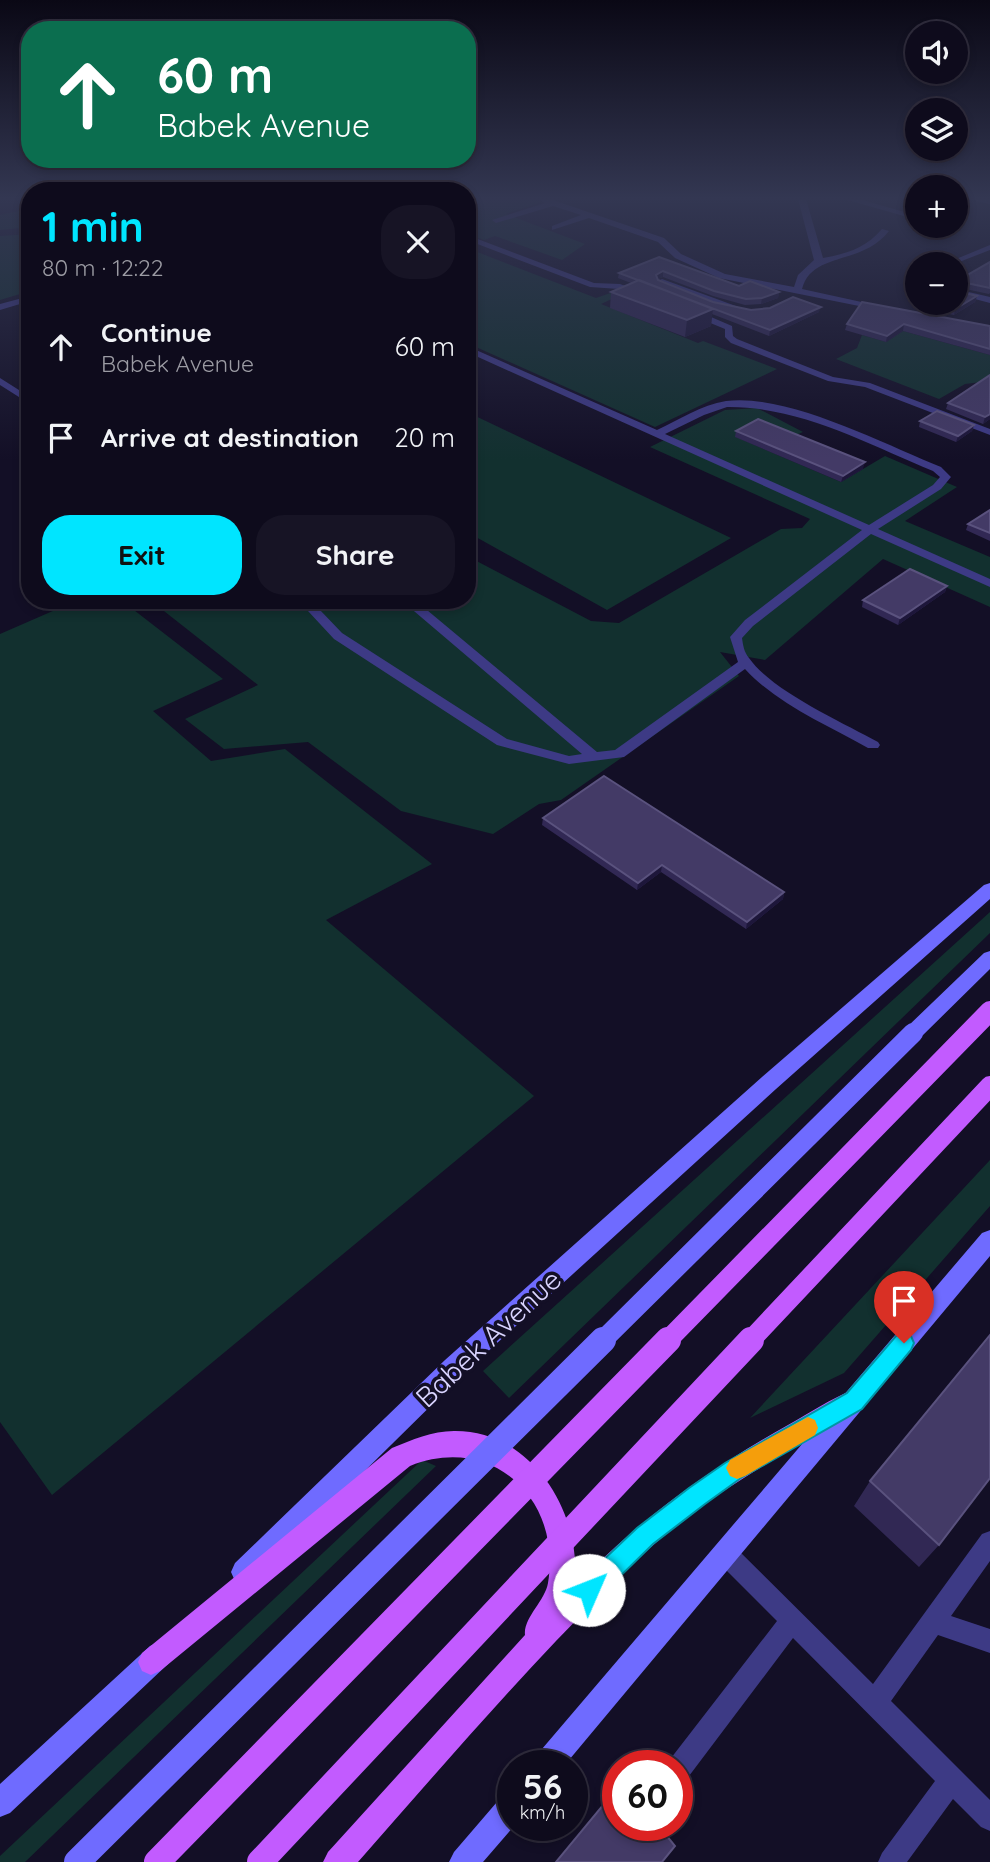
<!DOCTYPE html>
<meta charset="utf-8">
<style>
body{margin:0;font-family:Quicksand,sans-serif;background:#171425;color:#f1f3f6;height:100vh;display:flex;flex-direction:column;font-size:26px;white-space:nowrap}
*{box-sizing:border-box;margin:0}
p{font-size:23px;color:#9b9ba3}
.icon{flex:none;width:38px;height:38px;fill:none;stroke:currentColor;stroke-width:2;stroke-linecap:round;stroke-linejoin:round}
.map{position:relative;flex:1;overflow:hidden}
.drawer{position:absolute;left:21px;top:182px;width:455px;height:427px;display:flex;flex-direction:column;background:#0e0b1c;border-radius:28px;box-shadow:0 4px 10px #0003,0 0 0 2px #2e2b3b}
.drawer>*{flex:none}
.top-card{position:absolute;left:21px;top:21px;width:455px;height:147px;border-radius:28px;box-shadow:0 4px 10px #0003,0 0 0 2px #2e2b3b;background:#0b6e4f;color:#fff;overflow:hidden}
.tools{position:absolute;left:905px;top:21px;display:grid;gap:14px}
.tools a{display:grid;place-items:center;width:63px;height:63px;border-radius:50%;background:#0e0b1c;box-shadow:0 4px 10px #0003,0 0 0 2px #2e2b3b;font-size:35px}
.speed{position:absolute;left:497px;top:1750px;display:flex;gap:14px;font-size:35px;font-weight:700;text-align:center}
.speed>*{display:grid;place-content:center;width:91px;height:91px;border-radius:50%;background:#0e0b1c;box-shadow:0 4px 10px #0003,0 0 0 2px #2e2b3b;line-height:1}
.speed small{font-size:18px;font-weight:400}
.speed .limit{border:10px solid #d22;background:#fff;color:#111}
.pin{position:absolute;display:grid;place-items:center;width:60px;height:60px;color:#fff;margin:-72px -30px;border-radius:50% 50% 50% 0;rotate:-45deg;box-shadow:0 0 7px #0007}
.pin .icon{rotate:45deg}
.me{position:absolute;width:77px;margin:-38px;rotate:46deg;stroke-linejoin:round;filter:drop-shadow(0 0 5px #0008)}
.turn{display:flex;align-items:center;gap:24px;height:147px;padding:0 21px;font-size:32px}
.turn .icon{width:91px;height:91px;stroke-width:2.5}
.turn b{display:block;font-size:49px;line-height:60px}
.round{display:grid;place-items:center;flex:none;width:74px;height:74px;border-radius:28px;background:#171425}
.overview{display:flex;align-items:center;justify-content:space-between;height:119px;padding:0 21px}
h1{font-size:42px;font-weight:800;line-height:52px;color:#00e5ff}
.cta{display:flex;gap:14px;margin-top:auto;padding:14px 21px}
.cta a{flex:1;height:80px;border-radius:28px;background:#00e5ff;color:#111;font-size:28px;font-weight:800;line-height:80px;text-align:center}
.cta a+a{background:#171425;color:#f1f3f6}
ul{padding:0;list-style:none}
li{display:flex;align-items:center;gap:21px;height:91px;padding:0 21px}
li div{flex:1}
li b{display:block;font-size:26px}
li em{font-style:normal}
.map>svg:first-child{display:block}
</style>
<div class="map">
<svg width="990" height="1862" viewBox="0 0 990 1862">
<rect width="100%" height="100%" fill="#130f26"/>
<path fill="#12302f" d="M 533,199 L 541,202 L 506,214 L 585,244 L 562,260 L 495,236 L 484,240 L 467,234 L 467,200 Z
M 23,210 L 30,211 L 30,227 L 0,230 L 0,215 Z
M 30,234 L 30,291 L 0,300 L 0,236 Z
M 467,248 L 596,298 L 619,290 L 627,292 L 601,304 L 698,343 L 703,341 L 777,369 L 655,427 L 467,343 Z
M 903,331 L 990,355 L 990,381 L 965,384 L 939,399 L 836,359 L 857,348 L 862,335 L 886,342 Z
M 757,408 L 803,432 L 789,438 L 736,437 L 841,482 L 885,456 L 957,487 L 905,521 L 990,557 L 990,607 L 883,559 L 765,660 L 720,652 L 739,676 L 561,800 L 539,804 L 493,834 L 401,811 L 308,742 L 224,749 L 185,719 L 258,685 L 150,600 L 467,600 L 467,556 L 591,621 L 619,623 L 781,529 L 802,528 L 810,519 L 650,447 L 725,410 Z
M 467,412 L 731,538 L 607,610 L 467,532 Z
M 78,600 L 121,600 L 223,679 L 153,711 L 211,761 L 285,749 L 432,864 L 326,920 L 534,1096 L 52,1495 L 0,1422 L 0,634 Z
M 990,912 L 990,933 L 509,1398 L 483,1371 Z
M 990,1160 L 990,1206 L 844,1373 L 750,1418 Z
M 422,1460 L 436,1466 L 25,1862 L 0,1862 L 0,1856 Z"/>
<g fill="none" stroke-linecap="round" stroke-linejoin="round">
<path fill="#3d3a85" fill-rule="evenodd" d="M 975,199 L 990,200 L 990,204 L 976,201 Z
M 467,235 L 594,283 L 620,284 L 644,293 L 640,296 L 619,289 L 590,287 L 467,240 Z
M 990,245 L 990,250 L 954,264 L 944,264 Z
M 662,279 L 744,309 L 745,311 L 738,313 L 659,283 L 658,281 Z
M 956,289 L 990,297 L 990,303 L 956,294 Z
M 30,296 L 30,301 L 0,310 L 0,304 Z
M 691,311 L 697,311 L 732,326 L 733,336 L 737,339 L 833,377 L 870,383 L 990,429 L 990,435 L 865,387 L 828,381 L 731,343 L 725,337 L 725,329 L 691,315 Z
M 467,346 L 657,430 C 679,420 701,405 726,401 C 787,393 884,444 941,467 L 951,477 L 941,489 L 878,529 L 990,579 L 990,587 L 871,534 L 753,626 L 742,638 C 743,645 744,652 749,658 C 772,691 842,722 878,742 L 880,745 L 878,748 L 868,748 C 827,725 777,704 745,669 L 624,757 L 569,764 L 497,745 L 334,639 L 308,611 L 310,600 L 322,600 L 320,610 L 342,633 L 507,739 L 569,756 L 582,754 L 401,600 L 415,600 L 597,752 L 615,750 L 738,662 L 730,637 L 745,620 L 862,530 L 467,352 ZM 727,407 C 799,406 868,444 933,471 L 940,477 L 933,485 L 869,525 L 665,434 L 704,415 Z
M 0,378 L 30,397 L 30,404 L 0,385 Z
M 990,1531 L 990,1561 L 951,1616 L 990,1629 L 990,1653 L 938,1635 L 891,1701 L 990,1800 L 990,1831 L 981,1827 L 953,1799 L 907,1862 L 878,1862 L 882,1853 L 935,1781 L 793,1638 L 686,1780 L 677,1784 L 677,1766 L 666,1766 L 668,1762 L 777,1621 L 717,1561 L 714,1553 L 717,1545 L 725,1542 L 733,1545 L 873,1684 L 982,1534 Z"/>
<path fill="#3d3a85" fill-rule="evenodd" d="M 537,199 L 550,199 L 664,238 L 681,254 L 725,274 L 794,287 L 798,275 L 814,260 L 798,199 L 806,199 L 823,258 C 846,254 866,248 882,229 L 889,231 C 862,266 812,251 802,289 L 889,308 L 884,311 L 719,278 L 675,258 L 658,242 L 589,218 L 552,230 L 552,226 L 581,215 L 553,206 L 496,223 L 492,220 L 545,203 Z
M 844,199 L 859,199 L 915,215 L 911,218 Z"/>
<path fill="#6f6bff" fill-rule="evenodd" d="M 990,883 L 990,899 L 776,1089 L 461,1376 L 253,1581 L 244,1585 L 235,1581 L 231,1572 L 235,1563 L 445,1360 L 762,1077 L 984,885 Z
M 990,951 L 990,969 L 920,1038 L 913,1041 L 906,1038 L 904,1033 L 906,1028 L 984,953 Z
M 990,1230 L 990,1256 L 564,1766 L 532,1766 L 536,1756 L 982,1233 Z
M 159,1642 L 168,1646 L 172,1655 L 168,1664 L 10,1813 L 0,1817 L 0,1784 L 150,1646 Z
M 513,1791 L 515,1825 L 483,1862 L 449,1862 L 454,1852 L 503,1795 Z"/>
<path fill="#c25bff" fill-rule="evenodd" d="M 854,1389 L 862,1393 L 866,1401 L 862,1409 C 800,1445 735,1479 678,1524 C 634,1559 595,1601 556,1641 C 488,1713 423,1788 358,1862 L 323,1862 L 328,1852 L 525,1635 C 523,1618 545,1601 548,1583 C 562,1499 492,1433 410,1466 L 160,1671 L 151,1675 L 142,1671 L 138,1662 L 142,1653 L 392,1448 C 412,1440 432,1431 454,1431 C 533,1430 584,1516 574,1586 C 643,1518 703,1473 788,1425 C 809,1413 831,1399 854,1389 Z"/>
<path stroke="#6f6bff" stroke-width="20" d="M 601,1342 L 913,1033"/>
<path stroke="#6f6bff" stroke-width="26" d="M 77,1862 L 603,1340"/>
<path stroke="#c25bff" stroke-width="20" d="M 666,1342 L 990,1011
M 749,1342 L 990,1086"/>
<path stroke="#c25bff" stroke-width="26" d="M 157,1862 L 668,1340
M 260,1862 L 751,1340"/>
</g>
<path fill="#312854" d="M 659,257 L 739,286 L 779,292 L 778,298 L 761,304 L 745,305 L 713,296 L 663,277 L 658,279 L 713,302 L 751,310 L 819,312 L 769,336 L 712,314 L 711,326 L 685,337 L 610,308 L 611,292 L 631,283 L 618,278 L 619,273 Z
M 990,262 L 990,293 L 989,294 L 956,287 L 957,291 L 977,296 L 975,302 L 954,315 L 918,308 L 919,303 L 956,286 L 957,281 Z
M 862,302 L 990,326 L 990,355 L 903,331 L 886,342 L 845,330 L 847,324 Z
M 948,403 L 990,419 L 983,424 L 946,409 Z
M 920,421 L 974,425 L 972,431 L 956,442 L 919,427 Z
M 736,431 L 863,469 L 841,482 L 735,437 Z
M 990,510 L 990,541 L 966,530 L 968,524 Z
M 947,586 L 945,592 L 898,625 L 862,607 L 863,600 Z
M 543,818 L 784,892 L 783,899 L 746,929 L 661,872 L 637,890 L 542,825 Z
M 870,1481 L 939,1545 L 919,1567 L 854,1506 Z"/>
<path fill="#1d163a" d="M 663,271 L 663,277 L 656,280 L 656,275 Z
M 779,292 L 778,298 L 761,304 L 762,298 Z
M 977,296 L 975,302 L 954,315 L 955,309 Z
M 821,307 L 819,312 L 769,336 L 770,330 Z
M 713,309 L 711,326 L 685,337 L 687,320 Z
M 904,324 L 903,331 L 886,342 L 887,336 Z
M 990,414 L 990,419 L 983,424 L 985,417 Z
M 974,425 L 972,431 L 956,442 L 958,436 Z
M 865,462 L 863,469 L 841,482 L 843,476 Z
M 947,586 L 945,592 L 898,625 L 900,618 Z
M 662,865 L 661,872 L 637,890 L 638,883 Z
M 784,892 L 783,899 L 746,929 L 747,922 Z"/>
<path fill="#433a66" stroke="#5a527e" stroke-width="2" d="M 659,257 L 739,286 L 750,281 L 779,292 L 762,298 L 746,299 L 714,291 L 663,271 L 656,275 L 658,280 L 713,302 L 751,310 L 770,308 L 793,297 L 821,307 L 770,330 L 619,273 Z
M 990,262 L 990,288 L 957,281 Z
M 639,280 L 713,309 L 687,320 L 611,292 Z
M 956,282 L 957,291 L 977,296 L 955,309 L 920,303 L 956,303 Z
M 862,302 L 990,326 L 990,349 L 904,324 L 887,336 L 847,324 Z
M 990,375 L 990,414 L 985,417 L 948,403 Z
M 937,411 L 974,425 L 958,436 L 920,421 Z
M 758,419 L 865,462 L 843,476 L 736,431 Z
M 990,510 L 990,533 L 968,524 Z
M 910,569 L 947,586 L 900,618 L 863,600 Z
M 604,776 L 784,892 L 747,922 L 662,865 L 638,883 L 543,818 Z
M 990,1335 L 990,1478 L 939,1545 L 870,1481 Z
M 618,1787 L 618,1825 L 658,1825 L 675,1846 L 662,1862 L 556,1862 Z"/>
<linearGradient id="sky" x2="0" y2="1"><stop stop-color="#0a0815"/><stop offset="0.43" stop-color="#333752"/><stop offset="1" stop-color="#333752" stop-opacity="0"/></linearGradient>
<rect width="990" height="460" fill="url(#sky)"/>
<path fill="#00e5ff" stroke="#0095a6" stroke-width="2" d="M 904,1333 L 911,1336 L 914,1343 L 911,1350 L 862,1409 L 741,1478 L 705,1504 L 653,1544 L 597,1599 L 589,1602 L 580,1599 L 577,1590 L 580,1582 L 637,1528 L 689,1488 L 725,1463 L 847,1393 L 896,1336 Z"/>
<path fill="#f59e0b" d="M 808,1417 L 815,1420 L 818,1428 L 815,1435 L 745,1476 L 737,1479 L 730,1476 L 726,1468 L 730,1460 Z"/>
<g text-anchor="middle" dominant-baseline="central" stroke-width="7" stroke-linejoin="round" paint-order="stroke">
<g font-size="28" fill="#d9d4ff" stroke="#130f26">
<text transform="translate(488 1338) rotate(-43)">Babek Avenue</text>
</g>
</g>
</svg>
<div class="tools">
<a><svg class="icon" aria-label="sound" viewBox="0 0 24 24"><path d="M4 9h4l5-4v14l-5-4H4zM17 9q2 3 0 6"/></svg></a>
<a><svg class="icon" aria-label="layers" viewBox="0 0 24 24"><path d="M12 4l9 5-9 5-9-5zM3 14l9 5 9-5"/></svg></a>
<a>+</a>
<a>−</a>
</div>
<div class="speed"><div>56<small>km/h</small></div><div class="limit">60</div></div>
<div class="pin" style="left:904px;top:1343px;background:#d93025"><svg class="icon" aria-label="arrive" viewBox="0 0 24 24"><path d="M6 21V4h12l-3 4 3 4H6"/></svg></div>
<svg class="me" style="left:589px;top:1590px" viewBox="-20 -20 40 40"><circle r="19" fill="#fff"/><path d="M0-13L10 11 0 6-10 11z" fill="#00e5ff"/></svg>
<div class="top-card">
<div class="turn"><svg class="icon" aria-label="ahead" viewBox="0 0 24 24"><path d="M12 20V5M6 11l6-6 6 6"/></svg><div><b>60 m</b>Babek Avenue</div></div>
</div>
<section class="drawer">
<div class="overview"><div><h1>1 min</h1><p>80 m · 12:22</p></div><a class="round"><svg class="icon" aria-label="close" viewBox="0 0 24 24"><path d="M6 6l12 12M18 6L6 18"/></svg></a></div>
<ul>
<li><svg class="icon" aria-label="ahead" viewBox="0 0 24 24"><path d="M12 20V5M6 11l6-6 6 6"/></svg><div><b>Continue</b><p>Babek Avenue</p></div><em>60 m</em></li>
<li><svg class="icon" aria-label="arrive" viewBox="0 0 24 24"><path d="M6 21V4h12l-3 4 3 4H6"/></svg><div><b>Arrive at destination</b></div><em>20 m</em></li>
</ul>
<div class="cta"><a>Exit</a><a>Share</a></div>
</section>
</div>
